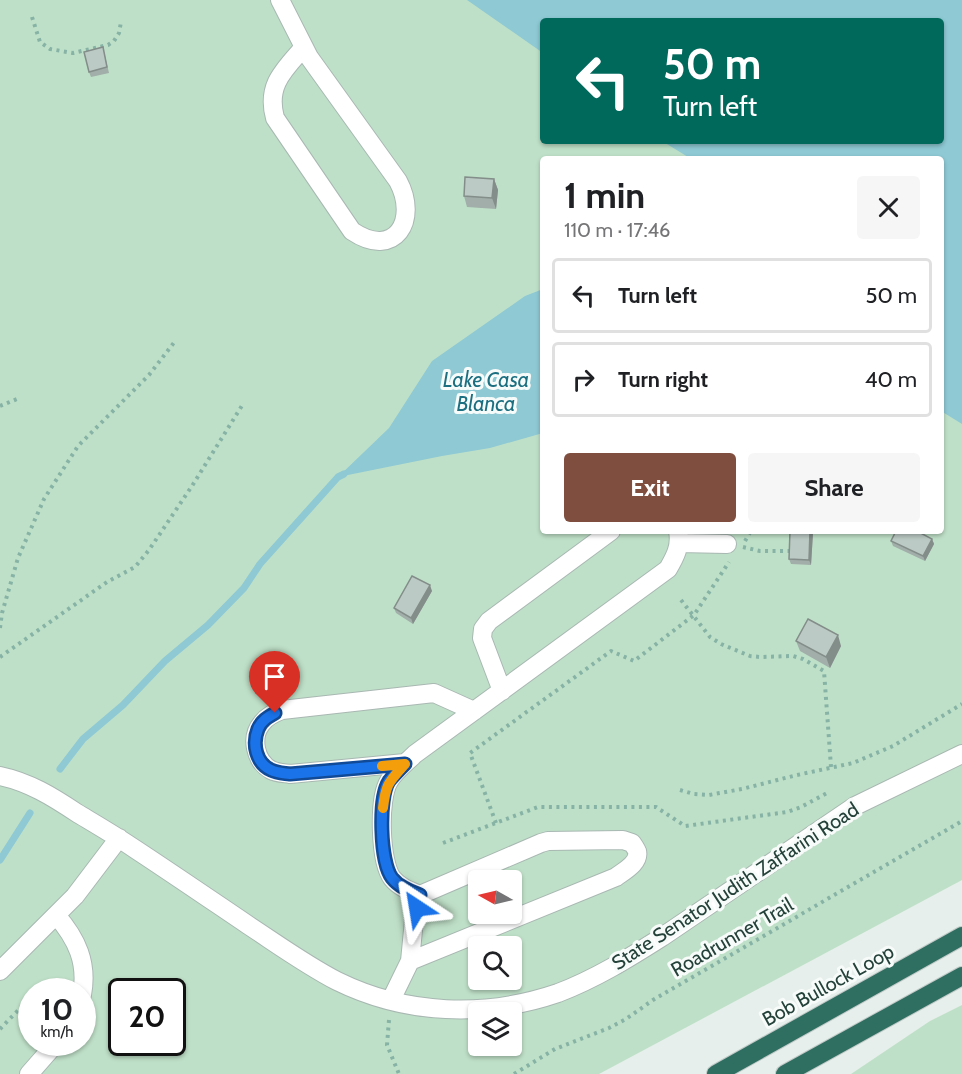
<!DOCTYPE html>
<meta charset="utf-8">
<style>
body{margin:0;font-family:Cabin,sans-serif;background:#f6f6f6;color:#202124;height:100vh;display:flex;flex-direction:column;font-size:22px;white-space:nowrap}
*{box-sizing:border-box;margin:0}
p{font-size:20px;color:#757577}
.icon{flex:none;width:33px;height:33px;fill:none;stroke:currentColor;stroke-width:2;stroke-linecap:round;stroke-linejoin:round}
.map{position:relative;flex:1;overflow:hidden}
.details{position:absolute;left:540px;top:156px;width:404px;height:378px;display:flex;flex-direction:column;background:#fff;border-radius:6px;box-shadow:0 2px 4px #0004}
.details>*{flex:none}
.top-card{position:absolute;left:540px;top:18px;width:404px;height:126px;border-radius:6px;box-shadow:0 2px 4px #0004;background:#00695c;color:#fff;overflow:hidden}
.needle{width:39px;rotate:278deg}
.controls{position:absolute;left:468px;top:870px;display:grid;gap:12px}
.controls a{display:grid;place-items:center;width:54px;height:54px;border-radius:6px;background:#fff;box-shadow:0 2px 4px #0004;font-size:30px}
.speed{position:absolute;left:18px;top:978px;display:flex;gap:12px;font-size:30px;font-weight:700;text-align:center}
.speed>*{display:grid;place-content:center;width:78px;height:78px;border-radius:50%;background:#fff;box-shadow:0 2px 4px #0004;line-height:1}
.speed small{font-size:15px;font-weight:400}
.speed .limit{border:3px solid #111;border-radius:9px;background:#fff;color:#111}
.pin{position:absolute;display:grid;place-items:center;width:51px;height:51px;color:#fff;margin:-62px -26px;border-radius:50% 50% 50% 0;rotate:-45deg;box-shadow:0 0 6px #0007}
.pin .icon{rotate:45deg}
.me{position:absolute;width:66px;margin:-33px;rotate:327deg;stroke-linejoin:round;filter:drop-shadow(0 0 4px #0008)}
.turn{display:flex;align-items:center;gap:21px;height:126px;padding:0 24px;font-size:27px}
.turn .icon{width:78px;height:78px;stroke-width:2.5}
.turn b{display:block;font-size:42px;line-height:51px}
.round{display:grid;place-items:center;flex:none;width:63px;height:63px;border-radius:6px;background:#f6f6f6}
.overview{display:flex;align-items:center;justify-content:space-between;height:102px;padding:0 24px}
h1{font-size:36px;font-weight:700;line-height:45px}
.action{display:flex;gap:12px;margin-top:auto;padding:12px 24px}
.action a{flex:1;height:69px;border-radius:6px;background:#7f4e3f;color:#fff;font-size:24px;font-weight:700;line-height:69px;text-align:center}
.action a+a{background:#f6f6f6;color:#202124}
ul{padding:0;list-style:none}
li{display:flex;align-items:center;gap:18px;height:75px;margin:0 12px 9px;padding:0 12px;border:3px solid #e0e0e0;border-radius:6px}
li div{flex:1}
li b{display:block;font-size:22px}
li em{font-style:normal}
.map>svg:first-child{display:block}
</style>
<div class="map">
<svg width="962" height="1074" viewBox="0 0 962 1074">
<rect width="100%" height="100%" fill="#e6efeb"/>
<path fill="#bfe0c8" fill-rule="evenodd" d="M 0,0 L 962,0 L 962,880 L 599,1074 L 0,1074 ZM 543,21 L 940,21 L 940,141 L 543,141 ZM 543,159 L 940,159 L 940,531 L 543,531 ZM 478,880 L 512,880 L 512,914 L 478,914 ZM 478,946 L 512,946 L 512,980 L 478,980 ZM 32,992 L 82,992 L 82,1042 L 32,1042 ZM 122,992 L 172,992 L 172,1042 L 122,1042 ZM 478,1012 L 512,1012 L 512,1046 L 478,1046 Z
M 962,1005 L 962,1074 L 851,1074 L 930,1021 Z"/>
<path fill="#8ec9d4" d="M 467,0 L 962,0 L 962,424 L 941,411 L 940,159 L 688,159 L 688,157 L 662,141 L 940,141 L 940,21 L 543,21 L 543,53 Z
M 543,289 L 543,433 L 490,448 L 442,456 L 338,477 L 389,428 L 432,361 L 525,296 Z"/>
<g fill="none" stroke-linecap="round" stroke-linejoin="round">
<path stroke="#8ec9d4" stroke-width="7" d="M 60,769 L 83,739 L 123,705 L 165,661 L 208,625 L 244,588 L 260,564 L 338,477 L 344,474
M 0,860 L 30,813"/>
<defs>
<path id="minor" d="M 280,0 L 309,57 L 398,181 C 419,220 395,260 352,231 L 275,118 C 266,85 284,70 304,47
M 679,543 L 727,544
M 502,691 L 482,638 L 483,629 L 489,621 L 611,531
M 405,763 L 290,774 C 283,773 277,773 271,770 C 255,761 250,737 262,723 C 267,716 274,713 282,710 L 434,693 L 474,711
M 0,776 C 29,782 53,797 77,813 C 97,825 116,836 135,849 C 173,874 211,900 248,925 C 277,944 306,965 337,981 C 406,1015 485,1018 558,993 C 595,979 629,958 662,937 L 855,806 L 962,754
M 56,915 C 77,939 88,963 82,995
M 410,961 L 414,920 L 420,895
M 0,971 L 75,896 L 119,838
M 391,1000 L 410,961 L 616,877 C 624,871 640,863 637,851 C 637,850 632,843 632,843 L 623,840 L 548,841 L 541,843 L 420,895 C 410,891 399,887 392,878 C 380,862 378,799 389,781 C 395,771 407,762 415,754 L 668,569 C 675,557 681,546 678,531
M 29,1074 L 57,1042"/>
<path id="highway" d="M 716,1074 L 962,936
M 785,1074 L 962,976"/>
</defs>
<use href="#minor" stroke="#a8b8b2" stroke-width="20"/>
<use href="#highway" stroke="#c2cac8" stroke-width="20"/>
<path stroke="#86b3a5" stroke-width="4" stroke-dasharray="3 4.5" stroke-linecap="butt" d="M 32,17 L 40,42 L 50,49 L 73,53 L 108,45 L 114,41 L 119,33 L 121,22
M 0,406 L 17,399
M 745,541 L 751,531
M 743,547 L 760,551 L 792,551
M 681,600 L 710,637 L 721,644 L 750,656 L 760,657 L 793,656 L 803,659 L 824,671 L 831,767
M 0,628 L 2,613 L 18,558 L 44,499 L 78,446 L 149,375 L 176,340
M 0,657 L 107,582 L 135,567 L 149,550 L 192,486 L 243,404
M 680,790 L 694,794 L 709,795 L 742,789 L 797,775 L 853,763 L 893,746 L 962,704
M 496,823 L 470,753 L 611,651 L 634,661 L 694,615 L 729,562
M 443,843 L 538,807 L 656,807 L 685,826 L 787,812 L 801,807 L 829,792
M 35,992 L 40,987
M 389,1020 L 387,1045 L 399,1074
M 0,1029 L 32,996
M 514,1074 L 555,1049 L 609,1028 L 626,1019 L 653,1000 L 962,821"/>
<use href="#minor" stroke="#fff" stroke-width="18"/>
<use href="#highway" stroke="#2f6f62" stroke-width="18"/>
</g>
<path fill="#a1aea9" d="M 103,47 L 109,73 L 91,77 L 89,72 Z
M 494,179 L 498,190 L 496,209 L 467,207 L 464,196 Z
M 810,531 L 812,531 L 813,533 L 811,565 L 791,564 L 789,559 Z
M 932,539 L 934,544 L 925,561 L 893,546 L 891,541 Z
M 432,591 L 413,624 L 396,613 L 394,608 Z
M 796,641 L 841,646 L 830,668 L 800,651 Z"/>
<path fill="#838d89" d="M 494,179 L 498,190 L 496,209 L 492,198 Z
M 810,531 L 812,531 L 813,533 L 811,565 L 809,560 Z
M 932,539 L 934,544 L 925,561 L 923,556 Z
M 430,585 L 432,591 L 413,624 L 411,618 Z
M 838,635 L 841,646 L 830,668 L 826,657 Z"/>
<path fill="#bbcac4" stroke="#838d89" stroke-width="1.5" d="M 103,47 L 107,67 L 89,72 L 84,52 Z
M 465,177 L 494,179 L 492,198 L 464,196 Z
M 790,531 L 810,531 L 809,560 L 789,559 Z
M 896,531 L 917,531 L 932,539 L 923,556 L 891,541 Z
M 412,576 L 430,585 L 411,618 L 394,608 Z
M 808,619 L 838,635 L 826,657 L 796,641 Z"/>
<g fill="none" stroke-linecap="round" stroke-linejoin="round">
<defs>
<path id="route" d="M 275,713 C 268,717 261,721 258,729 C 252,744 256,763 271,770 C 277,773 283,773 290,774 L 405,764 C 400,769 394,775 389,781 C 378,798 380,862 392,878 C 399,887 410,891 420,895 L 417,908"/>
</defs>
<use href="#route" stroke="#114b97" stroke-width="15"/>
<use href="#route" stroke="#1a73e8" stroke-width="10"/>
<path stroke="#f59e0b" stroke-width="10" d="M 382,766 L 405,764 C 389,782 386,783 383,808"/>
</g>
<g text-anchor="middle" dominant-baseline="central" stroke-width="6" stroke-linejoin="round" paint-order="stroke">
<g font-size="20" fill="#24423a" stroke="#f7fbf9">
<text transform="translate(735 886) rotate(-33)">State Senator Judith Zaffarini Road</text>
<text transform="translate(732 937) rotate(-30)">Roadrunner Trail</text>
<text transform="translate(828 985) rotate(-29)">Bob Bullock Loop</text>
</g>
<g font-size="21" font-style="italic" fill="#1c6f80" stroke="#f7fbf9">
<text x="486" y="379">Lake Casa<tspan x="486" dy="24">Blanca</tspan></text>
</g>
</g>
</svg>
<div class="controls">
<a><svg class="needle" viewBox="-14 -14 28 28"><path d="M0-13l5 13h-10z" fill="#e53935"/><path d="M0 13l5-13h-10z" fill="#757577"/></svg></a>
<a><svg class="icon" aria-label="search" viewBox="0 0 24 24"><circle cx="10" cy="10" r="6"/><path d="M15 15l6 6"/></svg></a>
<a><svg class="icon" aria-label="layers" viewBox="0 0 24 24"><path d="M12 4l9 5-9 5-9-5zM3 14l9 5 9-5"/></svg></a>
</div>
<div class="speed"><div>10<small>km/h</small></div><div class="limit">20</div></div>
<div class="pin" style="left:275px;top:713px;background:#d93025"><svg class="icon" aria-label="arrive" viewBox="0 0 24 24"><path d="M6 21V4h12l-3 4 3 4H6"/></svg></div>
<svg class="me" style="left:417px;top:908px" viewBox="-20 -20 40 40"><path d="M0-17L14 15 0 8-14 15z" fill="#1a73e8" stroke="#fff" stroke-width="4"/></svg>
<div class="top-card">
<div class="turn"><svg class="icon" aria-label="left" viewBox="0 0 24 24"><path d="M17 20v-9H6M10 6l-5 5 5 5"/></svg><div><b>50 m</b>Turn left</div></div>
</div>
<section class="details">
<div class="overview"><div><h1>1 min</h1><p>110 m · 17:46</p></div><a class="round"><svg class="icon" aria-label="close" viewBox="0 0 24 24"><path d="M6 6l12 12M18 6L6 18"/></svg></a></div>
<ul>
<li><svg class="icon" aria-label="left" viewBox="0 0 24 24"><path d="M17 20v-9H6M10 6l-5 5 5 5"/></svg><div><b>Turn left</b></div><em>50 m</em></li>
<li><svg class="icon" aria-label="right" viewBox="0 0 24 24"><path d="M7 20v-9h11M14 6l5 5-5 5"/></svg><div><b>Turn right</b></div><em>40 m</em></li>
</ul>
<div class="action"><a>Exit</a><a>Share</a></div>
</section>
</div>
